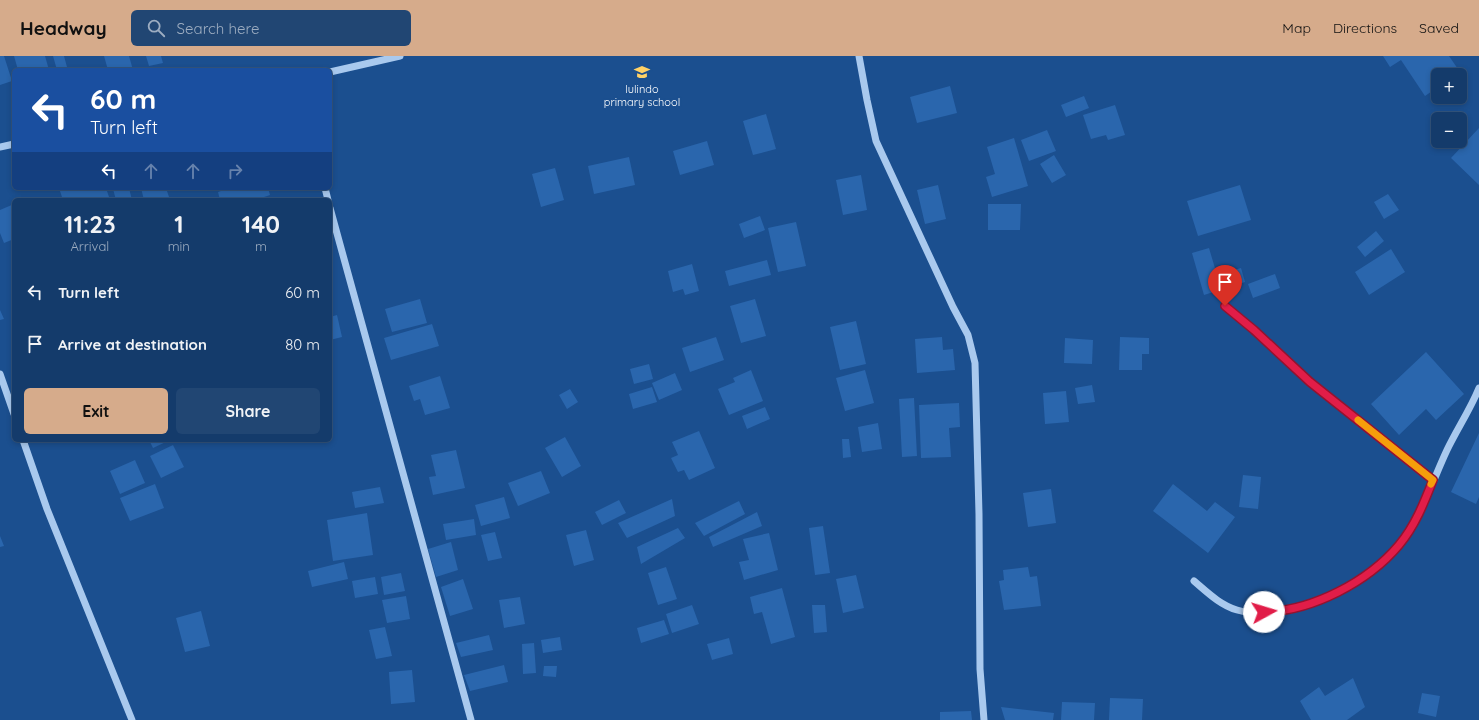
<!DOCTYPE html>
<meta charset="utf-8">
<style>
body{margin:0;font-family:Quicksand,sans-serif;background:#214673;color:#f1f3f6;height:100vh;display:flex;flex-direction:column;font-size:15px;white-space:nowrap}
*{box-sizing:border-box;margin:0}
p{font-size:13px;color:#9dadc1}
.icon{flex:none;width:22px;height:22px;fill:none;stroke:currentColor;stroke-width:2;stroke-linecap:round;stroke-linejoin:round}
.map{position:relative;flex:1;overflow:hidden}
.sheet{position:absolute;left:12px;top:142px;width:320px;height:244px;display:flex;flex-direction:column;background:#143b6b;border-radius:6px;box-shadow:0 2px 6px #0003,0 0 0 1px #33557e}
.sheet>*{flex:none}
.banner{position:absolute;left:12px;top:12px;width:320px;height:122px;border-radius:6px;box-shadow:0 2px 6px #0003,0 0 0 1px #33557e;background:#1a4fa0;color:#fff;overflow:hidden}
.buttons{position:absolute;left:1431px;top:12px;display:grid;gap:8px}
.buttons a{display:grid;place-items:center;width:36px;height:36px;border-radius:6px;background:#143b6b;box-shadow:0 2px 6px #0003,0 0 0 1px #33557e;font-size:20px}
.pin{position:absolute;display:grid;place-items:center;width:34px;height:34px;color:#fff;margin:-41px -17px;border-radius:50% 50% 50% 0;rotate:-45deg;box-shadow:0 0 4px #0007}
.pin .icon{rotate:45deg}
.me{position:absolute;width:44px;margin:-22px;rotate:84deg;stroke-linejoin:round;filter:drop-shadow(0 0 3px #0008)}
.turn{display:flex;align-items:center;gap:14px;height:84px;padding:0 12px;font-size:18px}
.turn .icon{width:52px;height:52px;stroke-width:2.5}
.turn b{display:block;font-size:28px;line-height:34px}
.lanes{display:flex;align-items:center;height:38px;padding:0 12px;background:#0003;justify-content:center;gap:20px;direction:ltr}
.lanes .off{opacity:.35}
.eta{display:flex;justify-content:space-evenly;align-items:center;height:68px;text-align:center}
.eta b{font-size:24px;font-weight:700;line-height:28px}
.button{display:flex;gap:8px;margin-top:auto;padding:8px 12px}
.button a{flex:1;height:46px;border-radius:6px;background:#d6ab8b;color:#111;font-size:16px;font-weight:700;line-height:46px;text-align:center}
.button a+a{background:#214673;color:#f1f3f6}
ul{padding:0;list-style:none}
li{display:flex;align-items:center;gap:12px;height:52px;padding:0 12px}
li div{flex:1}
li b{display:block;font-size:15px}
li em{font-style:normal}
header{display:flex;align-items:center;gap:24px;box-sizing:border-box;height:56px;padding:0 20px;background:#d6ab8b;color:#111}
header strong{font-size:19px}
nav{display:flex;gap:22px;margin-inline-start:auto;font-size:14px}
.search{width:280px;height:36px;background:#214673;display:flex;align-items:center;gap:10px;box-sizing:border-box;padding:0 14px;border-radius:6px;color:#9dadc1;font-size:15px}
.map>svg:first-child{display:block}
</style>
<header>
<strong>Headway</strong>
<div class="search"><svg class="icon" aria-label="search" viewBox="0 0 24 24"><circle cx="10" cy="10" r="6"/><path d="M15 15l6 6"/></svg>Search here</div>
<nav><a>Map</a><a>Directions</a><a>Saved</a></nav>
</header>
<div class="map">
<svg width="1479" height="664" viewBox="0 0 1479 664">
<rect width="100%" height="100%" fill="#1b4f8f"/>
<path fill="#2a66ad" d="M 0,0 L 4,0 L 12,25 L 0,29 Z
M 14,0 L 45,0 L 49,14 L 18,14 Z
M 53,0 L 64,0 L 67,11 L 57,14 Z
M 104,0 L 129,0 L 133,14 L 108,14 Z
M 146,0 L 161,0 L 163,7 L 149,10 Z
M 1383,0 L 1449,0 L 1460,16 L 1456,19 L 1438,19 L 1438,31 L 1425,40 L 1401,4 L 1390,11 Z
M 950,30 L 957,57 L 917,67 L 910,41 Z
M 1084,40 L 1089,52 L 1066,61 L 1061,49 Z
M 1115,49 L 1125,79 L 1108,84 L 1106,79 L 1091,83 L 1083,59 Z
M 766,58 L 776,93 L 753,99 L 743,65 Z
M 1479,72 L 1479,129 L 1451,102 Z
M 1047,74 L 1056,95 L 1029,105 L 1021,84 Z
M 1014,82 L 1028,130 L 992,141 L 986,121 L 995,118 L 987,91 Z
M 707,85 L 714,109 L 680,119 L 673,95 Z
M 1054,99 L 1066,119 L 1052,127 L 1040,108 Z
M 629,101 L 635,129 L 594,138 L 588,110 Z
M 555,112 L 564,144 L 541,151 L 532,118 Z
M 861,119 L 867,154 L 843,159 L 836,124 Z
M 938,129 L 946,163 L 925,168 L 917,134 Z
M 1240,129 L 1251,164 L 1198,180 L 1187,145 Z
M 59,132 L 106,132 L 110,144 L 63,144 Z
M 119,132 L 129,132 L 132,144 L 116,144 L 113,133 Z
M 141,132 L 166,132 L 169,141 L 157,144 L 144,144 Z
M 230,132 L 268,132 L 270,139 L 255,144 L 220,144 L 218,136 Z
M 1388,138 L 1399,154 L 1384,163 L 1374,146 Z
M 14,148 L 14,183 L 4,187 L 0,177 L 0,154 Z
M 988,148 L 1021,148 L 1020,174 L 988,174 Z
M 760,160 L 765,174 L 744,182 L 739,168 Z
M 796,166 L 806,210 L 778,216 L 768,172 Z
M 1376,175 L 1384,185 L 1365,201 L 1357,191 Z
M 1209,192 L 1217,219 L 1241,212 L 1245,226 L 1204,239 L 1192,197 Z
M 1391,193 L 1405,216 L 1369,239 L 1355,216 Z
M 767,204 L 771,219 L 729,230 L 725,215 Z
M 692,208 L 699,235 L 685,239 L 683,233 L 673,236 L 668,215 Z
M 1275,218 L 1280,232 L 1253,242 L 1248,228 Z
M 420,243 L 427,267 L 392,276 L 385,253 Z
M 755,243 L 766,280 L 741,287 L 730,250 Z
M 0,254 L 4,263 L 0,264 Z
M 337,259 L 342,281 L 330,284 L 330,261 Z
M 856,265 L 866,308 L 840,314 L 830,271 Z
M 432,268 L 439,290 L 391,304 L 384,282 Z
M 716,281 L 724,304 L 690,316 L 682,292 Z
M 942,281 L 943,294 L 953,293 L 955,314 L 917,317 L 915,283 Z
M 1120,281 L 1149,282 L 1149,298 L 1142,298 L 1142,314 L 1119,314 Z
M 1065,282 L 1093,284 L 1092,308 L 1064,307 Z
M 1426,296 L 1464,338 L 1436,364 L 1426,353 L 1399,379 L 1371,348 Z
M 649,308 L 653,323 L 634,328 L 630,313 Z
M 751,314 L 763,345 L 729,359 L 718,333 L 735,326 L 733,322 Z
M 865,314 L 874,347 L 845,355 L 836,322 Z
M 675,317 L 682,334 L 659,344 L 652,327 Z
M 440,320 L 450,352 L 425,359 L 420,343 L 414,345 L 409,330 Z
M 1092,329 L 1095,346 L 1078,348 L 1075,332 Z
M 652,331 L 657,346 L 633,353 L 629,338 Z
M 570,333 L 578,346 L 567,353 L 559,339 Z
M 1066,335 L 1069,366 L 1045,368 L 1043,337 Z
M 914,342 L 917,400 L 902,401 L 899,343 Z
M 959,347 L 960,371 L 949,372 L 951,401 L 921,402 L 919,349 Z
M 765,351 L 770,363 L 747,373 L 742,360 Z
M 878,367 L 882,393 L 862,396 L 858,371 Z
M 699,375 L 715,412 L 689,424 L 684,414 L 678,416 L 671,402 L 678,399 L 672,386 Z
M 1479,377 L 1479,441 L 1476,448 L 1451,436 Z
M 565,381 L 581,410 L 562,421 L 545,392 Z
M 842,383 L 849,383 L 851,401 L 843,402 Z
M 149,384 L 170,384 L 153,392 Z
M 173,389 L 184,411 L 161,422 L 150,400 Z
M 456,394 L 465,432 L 433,439 L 429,421 L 436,420 L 431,399 Z
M 135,404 L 145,427 L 120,438 L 110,415 Z
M 541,415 L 550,437 L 518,450 L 508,427 Z
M 1243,419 L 1261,421 L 1258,453 L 1239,451 Z
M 155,428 L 164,452 L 130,465 L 120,442 Z
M 1173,428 L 1207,455 L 1215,446 L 1235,461 L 1208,497 L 1153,455 Z
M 380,431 L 384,447 L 355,452 L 352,436 Z
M 1051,433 L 1056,467 L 1028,471 L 1023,437 Z
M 504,441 L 510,462 L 481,470 L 475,449 Z
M 672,443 L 675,460 L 627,482 L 618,467 Z
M 619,444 L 626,457 L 602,469 L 595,456 Z
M 739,445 L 745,458 L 704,480 L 695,467 Z
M 757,456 L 762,470 L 713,491 L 709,481 Z
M 367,457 L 373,499 L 333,505 L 327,464 Z
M 474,463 L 476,479 L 446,484 L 443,468 Z
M 823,470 L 830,517 L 815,519 L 809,472 Z
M 678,472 L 685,482 L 641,508 L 637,491 Z
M 586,474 L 594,504 L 574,510 L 566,479 Z
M 495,476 L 502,502 L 488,505 L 481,479 Z
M 769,477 L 778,514 L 744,524 L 739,506 L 749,504 L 743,483 Z
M 0,480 L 4,490 L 0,491 Z
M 451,486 L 458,514 L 436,521 L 428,493 Z
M 344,506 L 348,523 L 312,531 L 308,515 Z
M 666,511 L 677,543 L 658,549 L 648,517 Z
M 1028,511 L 1030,521 L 1037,520 L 1041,550 L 1004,554 L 999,525 L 1004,524 L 1003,514 Z
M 401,517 L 405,535 L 384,539 L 381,521 Z
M 856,519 L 864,552 L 843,557 L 836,523 Z
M 375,521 L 378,538 L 355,542 L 352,525 Z
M 463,523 L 473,553 L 450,560 L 441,531 Z
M 782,532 L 795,581 L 771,588 L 762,556 L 754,558 L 750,541 Z
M 406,540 L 410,563 L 387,567 L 382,544 Z
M 520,541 L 525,568 L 504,572 L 499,544 Z
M 692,549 L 699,568 L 672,577 L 666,558 Z
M 812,549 L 825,549 L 827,576 L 814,577 Z
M 201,555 L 210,590 L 185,596 L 176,562 Z
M 664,564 L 669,578 L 641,587 L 637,572 Z
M 385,571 L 392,600 L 376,603 L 369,574 Z
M 489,579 L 493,594 L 461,601 L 456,587 Z
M 560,581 L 562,594 L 543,597 L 541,584 Z
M 729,582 L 733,598 L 712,604 L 707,588 Z
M 534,587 L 536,617 L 523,618 L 522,588 Z
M 504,609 L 508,626 L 470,635 L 464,619 Z
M 544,610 L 557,610 L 556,621 L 543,620 Z
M 412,614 L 415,646 L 391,648 L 389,616 Z
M 1353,622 L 1365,651 L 1347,664 L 1311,664 L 1300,645 L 1319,631 L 1325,640 Z
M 1422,637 L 1440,640 L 1436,661 L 1418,657 Z
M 1110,642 L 1143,643 L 1142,664 L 1109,664 Z
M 1062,646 L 1095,647 L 1094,664 L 1061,664 Z
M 1001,651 L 1054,657 L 1053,664 L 1005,664 Z
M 971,655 L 972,664 L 940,664 L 940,656 Z"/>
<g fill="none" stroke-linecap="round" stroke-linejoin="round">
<path stroke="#a9c9ee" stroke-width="7" d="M 859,0 L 867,44 L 876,85 L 953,251 L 968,279 L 975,307 L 979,458 L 980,613 L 984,664
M 330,16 L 400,0
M 0,91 L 14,88
M 325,132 L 328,144
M 330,152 L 471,664
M 1225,250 L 1254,274 L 1310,326 L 1433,424
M 0,318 L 14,358
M 23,384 L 47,453 L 132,664
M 1194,525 C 1207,536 1220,549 1237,554 C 1290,569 1365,529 1399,489 C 1421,462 1432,426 1447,394 C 1457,373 1470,354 1479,332"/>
</g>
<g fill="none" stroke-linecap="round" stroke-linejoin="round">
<defs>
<path id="route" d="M 1225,250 L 1254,274 L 1310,326 L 1433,424 C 1424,447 1415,470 1399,489 C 1368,526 1312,555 1264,556"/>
</defs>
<use href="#route" stroke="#92132f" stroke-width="10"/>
<use href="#route" stroke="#e11d48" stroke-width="7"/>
<path stroke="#f59e0b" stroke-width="7" d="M 1358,364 L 1433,424 L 1431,428"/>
</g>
<defs>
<symbol id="school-bare" viewBox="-9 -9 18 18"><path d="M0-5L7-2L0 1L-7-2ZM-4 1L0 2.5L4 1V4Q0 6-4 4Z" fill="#ffd166" stroke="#1b4f8f" stroke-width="2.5" paint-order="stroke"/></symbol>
</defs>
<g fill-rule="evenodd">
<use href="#school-bare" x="631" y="5" width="22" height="22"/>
</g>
<g text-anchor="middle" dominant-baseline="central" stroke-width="4" stroke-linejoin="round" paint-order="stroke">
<g font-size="11" fill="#fff" stroke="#1b4f8f">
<text x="642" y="33">lulindo<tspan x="642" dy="13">primary school</tspan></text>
</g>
</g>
</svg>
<div class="buttons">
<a>+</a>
<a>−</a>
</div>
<div class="pin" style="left:1225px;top:250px;background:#d93025"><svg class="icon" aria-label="arrive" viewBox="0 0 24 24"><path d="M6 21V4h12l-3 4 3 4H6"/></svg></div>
<svg class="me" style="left:1264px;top:556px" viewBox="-20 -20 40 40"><circle r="19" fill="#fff"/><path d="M0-13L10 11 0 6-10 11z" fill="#e11d48"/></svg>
<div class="banner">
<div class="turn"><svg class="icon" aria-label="left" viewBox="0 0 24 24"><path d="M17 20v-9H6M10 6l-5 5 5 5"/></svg><div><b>60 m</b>Turn left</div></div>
<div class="lanes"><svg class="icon" aria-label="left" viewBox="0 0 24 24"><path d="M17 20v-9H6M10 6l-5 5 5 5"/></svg><svg class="icon off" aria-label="ahead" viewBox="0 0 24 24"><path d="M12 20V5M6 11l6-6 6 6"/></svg><svg class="icon off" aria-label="ahead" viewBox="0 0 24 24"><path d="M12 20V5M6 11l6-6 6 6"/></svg><svg class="icon off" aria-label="right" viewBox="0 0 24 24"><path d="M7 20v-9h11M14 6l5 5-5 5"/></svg></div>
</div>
<section class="sheet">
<div class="eta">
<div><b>11:23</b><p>Arrival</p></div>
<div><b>1</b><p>min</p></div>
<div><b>140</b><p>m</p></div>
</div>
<ul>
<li><svg class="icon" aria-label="left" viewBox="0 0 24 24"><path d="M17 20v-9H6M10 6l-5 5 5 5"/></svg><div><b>Turn left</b></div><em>60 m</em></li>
<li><svg class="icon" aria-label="arrive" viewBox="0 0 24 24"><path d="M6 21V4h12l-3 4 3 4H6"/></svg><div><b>Arrive at destination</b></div><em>80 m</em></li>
</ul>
<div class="button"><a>Exit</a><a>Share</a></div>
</section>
</div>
